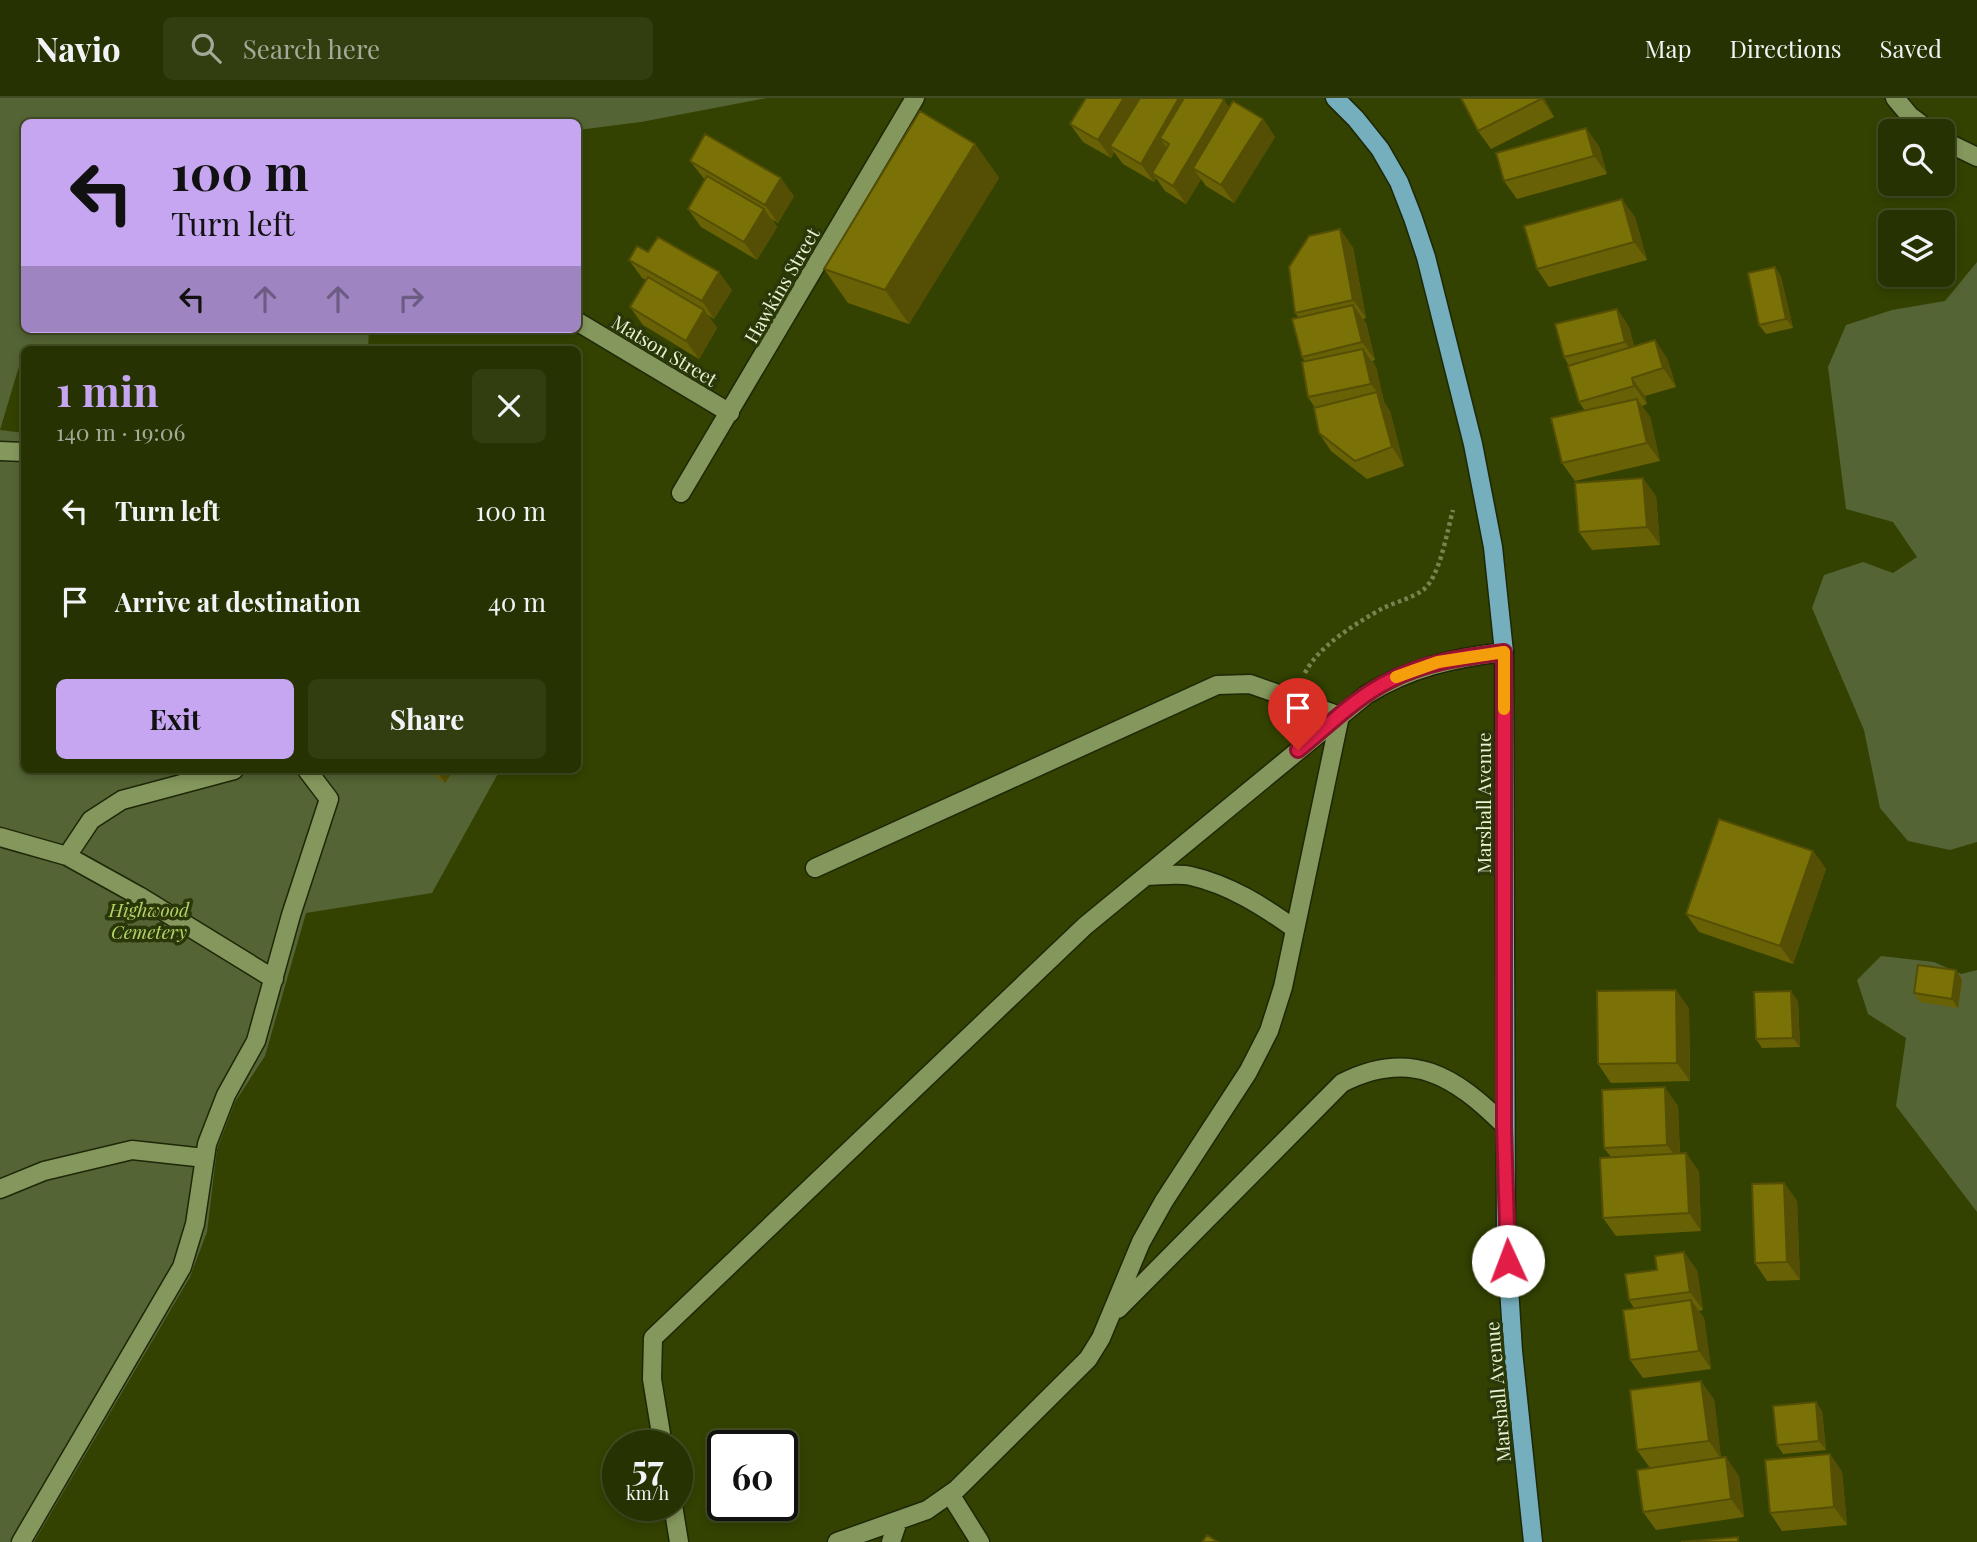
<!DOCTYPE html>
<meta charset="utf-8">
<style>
body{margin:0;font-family:"Playfair Display",serif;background:#323e10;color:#f1f3f6;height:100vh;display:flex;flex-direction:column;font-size:26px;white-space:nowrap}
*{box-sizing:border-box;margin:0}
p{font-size:23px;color:#a4aa99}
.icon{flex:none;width:38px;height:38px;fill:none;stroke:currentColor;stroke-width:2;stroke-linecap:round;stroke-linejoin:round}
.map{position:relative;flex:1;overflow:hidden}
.side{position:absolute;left:21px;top:248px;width:560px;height:427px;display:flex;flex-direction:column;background:#263201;border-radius:10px;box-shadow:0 4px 10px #0003,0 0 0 2px #424d23}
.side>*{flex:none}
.hud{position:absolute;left:21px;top:21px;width:560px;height:214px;border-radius:10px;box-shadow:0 4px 10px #0003,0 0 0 2px #424d23;background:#c6a6f0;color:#111;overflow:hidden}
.fabs{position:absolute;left:1878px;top:21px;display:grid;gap:14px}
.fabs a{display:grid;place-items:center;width:77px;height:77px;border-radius:10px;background:#263201;box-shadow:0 4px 10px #0003,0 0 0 2px #424d23;font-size:35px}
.speed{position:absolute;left:602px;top:1332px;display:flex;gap:14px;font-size:35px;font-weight:700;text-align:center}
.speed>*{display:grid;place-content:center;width:91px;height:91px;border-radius:50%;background:#263201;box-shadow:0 4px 10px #0003,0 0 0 2px #424d23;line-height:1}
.speed small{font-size:18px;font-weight:400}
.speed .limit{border:4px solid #111;border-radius:10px;background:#fff;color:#111}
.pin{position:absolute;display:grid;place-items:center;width:60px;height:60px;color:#fff;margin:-72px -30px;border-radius:50% 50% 50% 0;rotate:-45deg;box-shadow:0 0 7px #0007}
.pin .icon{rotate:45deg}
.me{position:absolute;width:77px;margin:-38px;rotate:358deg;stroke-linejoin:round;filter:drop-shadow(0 0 5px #0008)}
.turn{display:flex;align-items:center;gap:24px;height:147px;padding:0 35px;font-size:32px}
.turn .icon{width:91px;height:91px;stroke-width:2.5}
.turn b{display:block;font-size:49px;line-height:60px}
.lanes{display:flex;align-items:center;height:66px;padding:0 35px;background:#0003;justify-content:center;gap:35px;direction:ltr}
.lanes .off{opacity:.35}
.round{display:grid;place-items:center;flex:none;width:74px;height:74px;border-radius:10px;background:#323e10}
.summary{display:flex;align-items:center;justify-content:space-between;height:119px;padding:0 35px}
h1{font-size:42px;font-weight:700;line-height:52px;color:#c6a6f0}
.primary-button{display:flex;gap:14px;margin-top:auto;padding:14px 35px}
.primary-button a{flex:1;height:80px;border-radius:10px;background:#c6a6f0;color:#111;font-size:28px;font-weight:700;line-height:80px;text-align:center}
.primary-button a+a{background:#323e10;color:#f1f3f6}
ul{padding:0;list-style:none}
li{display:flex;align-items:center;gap:21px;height:91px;padding:0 35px}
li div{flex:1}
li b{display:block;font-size:26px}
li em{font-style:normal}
header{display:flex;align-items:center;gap:42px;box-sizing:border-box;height:98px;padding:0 35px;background:#263201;border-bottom:2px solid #424d23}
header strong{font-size:33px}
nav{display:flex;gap:38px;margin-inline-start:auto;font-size:24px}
.search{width:490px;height:63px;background:#323e10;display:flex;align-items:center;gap:18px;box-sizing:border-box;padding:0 24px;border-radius:10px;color:#a4aa99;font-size:26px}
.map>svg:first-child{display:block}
</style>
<header>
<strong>Navio</strong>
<div class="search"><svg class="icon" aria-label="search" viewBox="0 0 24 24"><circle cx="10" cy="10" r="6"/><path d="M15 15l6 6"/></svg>Search here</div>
<nav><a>Map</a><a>Directions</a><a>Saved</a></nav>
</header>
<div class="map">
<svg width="1977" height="1444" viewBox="0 0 1977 1444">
<rect width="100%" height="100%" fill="#334201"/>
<path fill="#546434" d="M 0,0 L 767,0 L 641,24 L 578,32 L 578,24 L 24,24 L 24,231 L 369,231 L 368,252 L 24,252 L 24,265 L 20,265 L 0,332 L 24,335 L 24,672 L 500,672 L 432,795 L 306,815 L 265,958 L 235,1004 L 217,1051 L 207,1134 L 190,1179 L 34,1444 L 0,1444 Z
M 1977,164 L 1977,744 L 1950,752 L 1908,743 L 1880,710 L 1864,632 L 1812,510 L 1824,477 L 1863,464 L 1893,475 L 1917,459 L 1893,424 L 1846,411 L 1828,269 L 1846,227 L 1892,212 L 1945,203 Z
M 1881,858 L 1934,864 L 1961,876 L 1977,872 L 1977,1114 L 1896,1008 L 1906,940 L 1868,916 L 1857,882 Z"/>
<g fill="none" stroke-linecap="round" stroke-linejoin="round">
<defs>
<path id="minor" d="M 1895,0 L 1910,18 L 1930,33
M 1942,42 L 1977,59
M 578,224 L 730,315
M 0,353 L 24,354
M 681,395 L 915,0
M 0,739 L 67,758 L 139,798 L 274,881
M 67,758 L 91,722 L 122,702 L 234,672
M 815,770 L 1217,587 L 1250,586 L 1340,618 L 1283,889 L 1269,933 L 1248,974 L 1164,1103 L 1141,1144 L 1101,1240 L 1088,1261 L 957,1391 L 927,1412 L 837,1444
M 1146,778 C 1160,778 1177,775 1191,778 C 1230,787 1263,808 1295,831
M 0,1091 L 44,1073 L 132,1052 L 205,1060
M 1118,1211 L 1342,985 C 1411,950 1455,978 1505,1028
M 663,1348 L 652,1281 L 653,1240 L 1085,828 L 1366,597 C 1409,570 1453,560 1504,554
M 950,1396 L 980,1444
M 673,1407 L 679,1444
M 21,1444 L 182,1169 L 195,1126 L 207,1046 L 226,997 L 256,943 L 291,817 L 329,701 L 307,672
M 891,1444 L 898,1423"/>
<path id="major" d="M 1335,0 L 1356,21 L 1380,51 L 1399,84 L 1413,120 L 1426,159 L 1473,346 L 1493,449 L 1504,554 L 1506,1141 L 1513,1253 L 1533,1444"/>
</defs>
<use href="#minor" stroke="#1e2707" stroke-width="21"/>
<use href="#major" stroke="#1e2707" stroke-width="21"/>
<path stroke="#778450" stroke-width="4.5" stroke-dasharray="3.5 3.5" stroke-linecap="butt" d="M 1305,575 C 1319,547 1357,525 1383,510 C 1396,504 1412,500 1423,492 C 1440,479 1447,433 1453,412"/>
<use href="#minor" stroke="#84975c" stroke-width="18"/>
<use href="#major" stroke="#75aebd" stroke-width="18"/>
</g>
<path fill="#696106" d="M 1544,0 L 1554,19 L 1491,51 L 1478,33 Z
M 1224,2 L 1229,10 L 1263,21 L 1275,39 L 1234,105 L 1206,88 L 1201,81 L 1186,106 L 1165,93 L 1156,80 L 1154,84 L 1123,66 L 1114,54 L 1111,60 L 1083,44 L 1070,26 Z
M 975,46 L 999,80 L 909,226 L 848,205 L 824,171 Z
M 1599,48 L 1607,76 L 1517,101 L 1504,83 Z
M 690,63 L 794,98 L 778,125 L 772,121 L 777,129 L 757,162 L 701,129 L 688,111 L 705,82 Z
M 1635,119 L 1647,162 L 1549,189 L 1537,171 Z
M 1340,131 L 1353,150 L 1366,220 L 1363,221 L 1366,225 L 1375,262 L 1372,263 L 1376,269 L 1384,304 L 1390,313 L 1404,368 L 1367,381 L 1331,353 L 1319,335 L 1315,310 L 1308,299 L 1305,264 L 1302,259 L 1299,220 L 1295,215 Z
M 648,154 L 732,192 L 714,221 L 708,217 L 717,230 L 699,261 L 643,227 L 630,209 L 646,182 L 642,180 L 629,162 Z
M 1775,169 L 1781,179 L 1793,230 L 1766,236 L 1759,227 Z
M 1617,211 L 1629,229 L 1634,248 L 1667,260 L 1676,289 L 1645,298 L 1647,306 L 1642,308 L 1650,319 L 1660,363 L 1575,383 L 1562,365 L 1585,313 L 1579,304 L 1569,268 L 1564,259 Z
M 1656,398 L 1660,447 L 1592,452 L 1579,434 Z
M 427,672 L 454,672 L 445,685 Z
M 1813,753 L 1826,771 L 1793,866 L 1699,834 L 1686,816 Z
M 1956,872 L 1962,882 L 1958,910 L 1920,904 L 1914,895 Z
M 1798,903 L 1800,949 L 1762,950 L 1756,941 Z
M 1689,910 L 1690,983 L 1611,985 L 1598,966 Z
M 1678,1008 L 1680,1056 L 1686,1055 L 1699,1074 L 1701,1133 L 1616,1138 L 1603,1120 L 1611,1059 L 1604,1050 Z
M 1784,1085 L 1797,1103 L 1800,1182 L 1767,1183 L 1755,1165 Z
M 1697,1172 L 1703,1212 L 1699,1213 L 1704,1220 L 1711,1271 L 1643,1280 L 1630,1262 L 1634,1210 L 1629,1202 Z
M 1714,1301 L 1721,1360 L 1739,1378 L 1744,1419 L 1656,1432 L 1643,1414 L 1650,1370 L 1637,1352 Z
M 1822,1313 L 1826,1352 L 1783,1356 L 1777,1347 Z
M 1830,1356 L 1842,1374 L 1847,1427 L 1782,1433 L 1770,1415 Z"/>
<path fill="#554f05" d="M 1124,0 L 1148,0 L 1110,48 L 1114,54 L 1111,60 L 1098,42 Z
M 1179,0 L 1202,0 L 1169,46 L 1160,40 L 1170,55 L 1152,75 L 1156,80 L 1154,84 L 1141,66 Z
M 1541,0 L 1544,0 L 1554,19 Z
M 1224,2 L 1237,20 L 1193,70 L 1201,81 L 1186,106 L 1173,88 Z
M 1263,21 L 1275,39 L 1234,105 L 1221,87 Z
M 1586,30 L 1599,48 L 1607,76 L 1594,58 Z
M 975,46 L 999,80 L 909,226 L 885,192 Z
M 781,80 L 794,98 L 778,125 L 765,107 Z
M 1622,101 L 1635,119 L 1647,162 L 1634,144 Z
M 764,111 L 777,129 L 757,162 L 744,144 Z
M 1340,131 L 1353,150 L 1366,220 L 1353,202 Z
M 1775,169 L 1781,179 L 1793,230 L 1786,221 Z
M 719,174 L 732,192 L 714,221 L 702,203 Z
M 1353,207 L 1366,225 L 1375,262 L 1362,244 Z
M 1617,211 L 1629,229 L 1637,262 L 1625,244 Z
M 704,212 L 717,230 L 699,261 L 686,243 Z
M 1655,242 L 1667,260 L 1676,289 L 1663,270 Z
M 1363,251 L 1376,269 L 1384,304 L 1390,313 L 1404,368 L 1392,349 L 1378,295 L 1371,286 Z
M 1632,280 L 1645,298 L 1647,306 L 1634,288 Z
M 1637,301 L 1650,319 L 1660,363 L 1647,345 Z
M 1643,380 L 1656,398 L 1660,447 L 1647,429 Z
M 436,672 L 454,672 L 445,685 Z
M 1813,753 L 1826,771 L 1793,866 L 1780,848 Z
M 1956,872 L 1962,882 L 1958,910 L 1952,901 Z
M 1676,892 L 1689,910 L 1690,983 L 1677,965 Z
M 1791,893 L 1798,903 L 1800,949 L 1793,940 Z
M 1665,989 L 1678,1008 L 1680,1065 L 1667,1047 Z
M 1686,1055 L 1699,1074 L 1701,1133 L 1689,1115 Z
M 1784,1085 L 1797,1103 L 1800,1182 L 1787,1164 Z
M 1684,1154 L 1697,1172 L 1703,1212 L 1690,1194 Z
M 1691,1202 L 1704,1220 L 1711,1271 L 1699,1253 Z
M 1701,1283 L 1714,1301 L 1721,1361 L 1709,1343 Z
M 1816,1304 L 1822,1313 L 1826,1352 L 1819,1343 Z
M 1830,1356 L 1842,1374 L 1847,1427 L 1834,1409 Z
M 1726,1359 L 1739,1378 L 1744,1419 L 1731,1401 Z"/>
<path fill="#7a7107" stroke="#554f05" stroke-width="2" d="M 1086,0 L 1124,0 L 1098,42 L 1070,26 Z
M 1140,0 L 1179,0 L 1141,66 L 1110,48 Z
M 1184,0 L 1221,0 L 1224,2 L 1173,88 L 1152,75 L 1169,46 L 1160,40 Z
M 1461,0 L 1541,0 L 1541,1 L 1478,33 Z
M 1233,3 L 1263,21 L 1221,87 L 1193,70 Z
M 920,13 L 975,46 L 885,192 L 824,171 Z
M 1586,30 L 1594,58 L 1504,83 L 1496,55 Z
M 705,36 L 781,80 L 765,107 L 690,63 Z
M 707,78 L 764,111 L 744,144 L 688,111 Z
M 1622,101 L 1634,144 L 1537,171 L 1524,128 Z
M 1340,131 L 1353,202 L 1295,215 L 1289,169 L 1309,138 Z
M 658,139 L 719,174 L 702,203 L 629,162 L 637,148 L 648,154 Z
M 1775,169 L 1786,221 L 1759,227 L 1748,175 Z
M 648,179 L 704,212 L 686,243 L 630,209 Z
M 1353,207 L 1362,244 L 1302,259 L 1292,221 Z
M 1617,211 L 1625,244 L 1564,259 L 1555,226 Z
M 1655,242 L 1663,270 L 1632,280 L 1634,288 L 1579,304 L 1568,268 Z
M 1363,251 L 1371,286 L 1308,299 L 1302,264 Z
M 1377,294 L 1392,349 L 1355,363 L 1319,335 L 1314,310 Z
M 1637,301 L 1647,345 L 1562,365 L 1551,320 Z
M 1643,380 L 1647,429 L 1579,434 L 1575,385 Z
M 1719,721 L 1813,753 L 1780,848 L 1686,816 Z
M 1918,867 L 1956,872 L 1952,901 L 1914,895 Z
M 1676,892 L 1677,965 L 1598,966 L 1597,893 Z
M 1791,893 L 1793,940 L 1756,941 L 1754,894 Z
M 1665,989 L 1667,1047 L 1604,1050 L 1602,992 Z
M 1686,1055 L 1689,1115 L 1603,1120 L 1600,1060 Z
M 1784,1085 L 1787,1164 L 1755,1165 L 1752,1086 Z
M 1684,1154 L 1690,1194 L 1629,1202 L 1625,1176 L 1657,1172 L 1655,1158 Z
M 1691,1202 L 1699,1253 L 1630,1262 L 1623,1212 Z
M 1701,1283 L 1709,1343 L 1637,1352 L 1630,1292 Z
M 1816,1304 L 1819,1343 L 1777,1347 L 1773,1308 Z
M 1830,1356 L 1834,1409 L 1770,1415 L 1765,1362 Z
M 1726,1359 L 1731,1401 L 1643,1414 L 1637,1372 Z
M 1207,1437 L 1218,1444 L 1202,1444 Z
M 1738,1439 L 1738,1444 L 1681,1444 Z"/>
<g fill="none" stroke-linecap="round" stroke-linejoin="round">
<defs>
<path id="route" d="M 1298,652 C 1327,629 1355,600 1389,583 C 1425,564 1464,559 1504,554 L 1504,1028 L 1508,1163"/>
</defs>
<use href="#route" stroke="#92132f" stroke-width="18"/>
<use href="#route" stroke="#e11d48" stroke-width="12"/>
<path stroke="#f59e0b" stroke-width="12" d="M 1396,579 L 1438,564 L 1504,554 L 1504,611"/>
</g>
<g text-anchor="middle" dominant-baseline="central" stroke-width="7" stroke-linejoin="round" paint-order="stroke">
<g font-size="19" fill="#e7f3d3" stroke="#2a3709">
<text transform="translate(781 187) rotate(-60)">Hawkins Street</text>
<text transform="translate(665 252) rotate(31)">Matson Street</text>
<text transform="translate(1483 705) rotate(-90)">Marshall Avenue</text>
<text transform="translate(1497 1294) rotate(-95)">Marshall Avenue</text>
</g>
<g font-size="19" font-style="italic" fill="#b2d366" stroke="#2a3709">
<text x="149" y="811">Highwood<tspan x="149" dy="22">Cemetery</tspan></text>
</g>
</g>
</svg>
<div class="fabs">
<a><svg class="icon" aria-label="search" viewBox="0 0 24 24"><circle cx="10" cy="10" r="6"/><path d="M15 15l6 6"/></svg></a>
<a><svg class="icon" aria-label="layers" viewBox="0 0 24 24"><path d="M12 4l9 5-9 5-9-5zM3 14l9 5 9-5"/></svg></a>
</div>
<div class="speed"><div>57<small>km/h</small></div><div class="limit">60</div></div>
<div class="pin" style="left:1298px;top:652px;background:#d93025"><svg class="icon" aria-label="arrive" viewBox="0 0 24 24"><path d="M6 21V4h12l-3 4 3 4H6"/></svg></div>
<svg class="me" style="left:1508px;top:1163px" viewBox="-20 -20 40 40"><circle r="19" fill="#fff"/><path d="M0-13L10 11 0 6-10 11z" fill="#e11d48"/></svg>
<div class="hud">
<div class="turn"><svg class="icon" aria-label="left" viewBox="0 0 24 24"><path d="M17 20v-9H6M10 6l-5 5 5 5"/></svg><div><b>100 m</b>Turn left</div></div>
<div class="lanes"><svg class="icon" aria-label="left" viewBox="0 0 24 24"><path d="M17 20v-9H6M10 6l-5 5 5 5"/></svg><svg class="icon off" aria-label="ahead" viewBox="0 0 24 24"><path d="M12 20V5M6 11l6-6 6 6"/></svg><svg class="icon off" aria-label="ahead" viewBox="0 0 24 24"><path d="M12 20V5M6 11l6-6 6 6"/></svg><svg class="icon off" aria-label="right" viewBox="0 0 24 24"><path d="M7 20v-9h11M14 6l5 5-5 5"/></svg></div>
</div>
<section class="side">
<div class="summary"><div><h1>1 min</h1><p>140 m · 19:06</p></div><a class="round"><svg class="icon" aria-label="close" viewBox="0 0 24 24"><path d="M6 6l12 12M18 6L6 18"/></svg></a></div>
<ul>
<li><svg class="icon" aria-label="left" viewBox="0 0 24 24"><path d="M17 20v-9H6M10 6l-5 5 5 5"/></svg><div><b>Turn left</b></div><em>100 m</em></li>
<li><svg class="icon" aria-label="arrive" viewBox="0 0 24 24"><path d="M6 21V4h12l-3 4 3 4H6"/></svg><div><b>Arrive at destination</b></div><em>40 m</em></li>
</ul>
<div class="primary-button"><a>Exit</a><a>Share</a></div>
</section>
</div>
